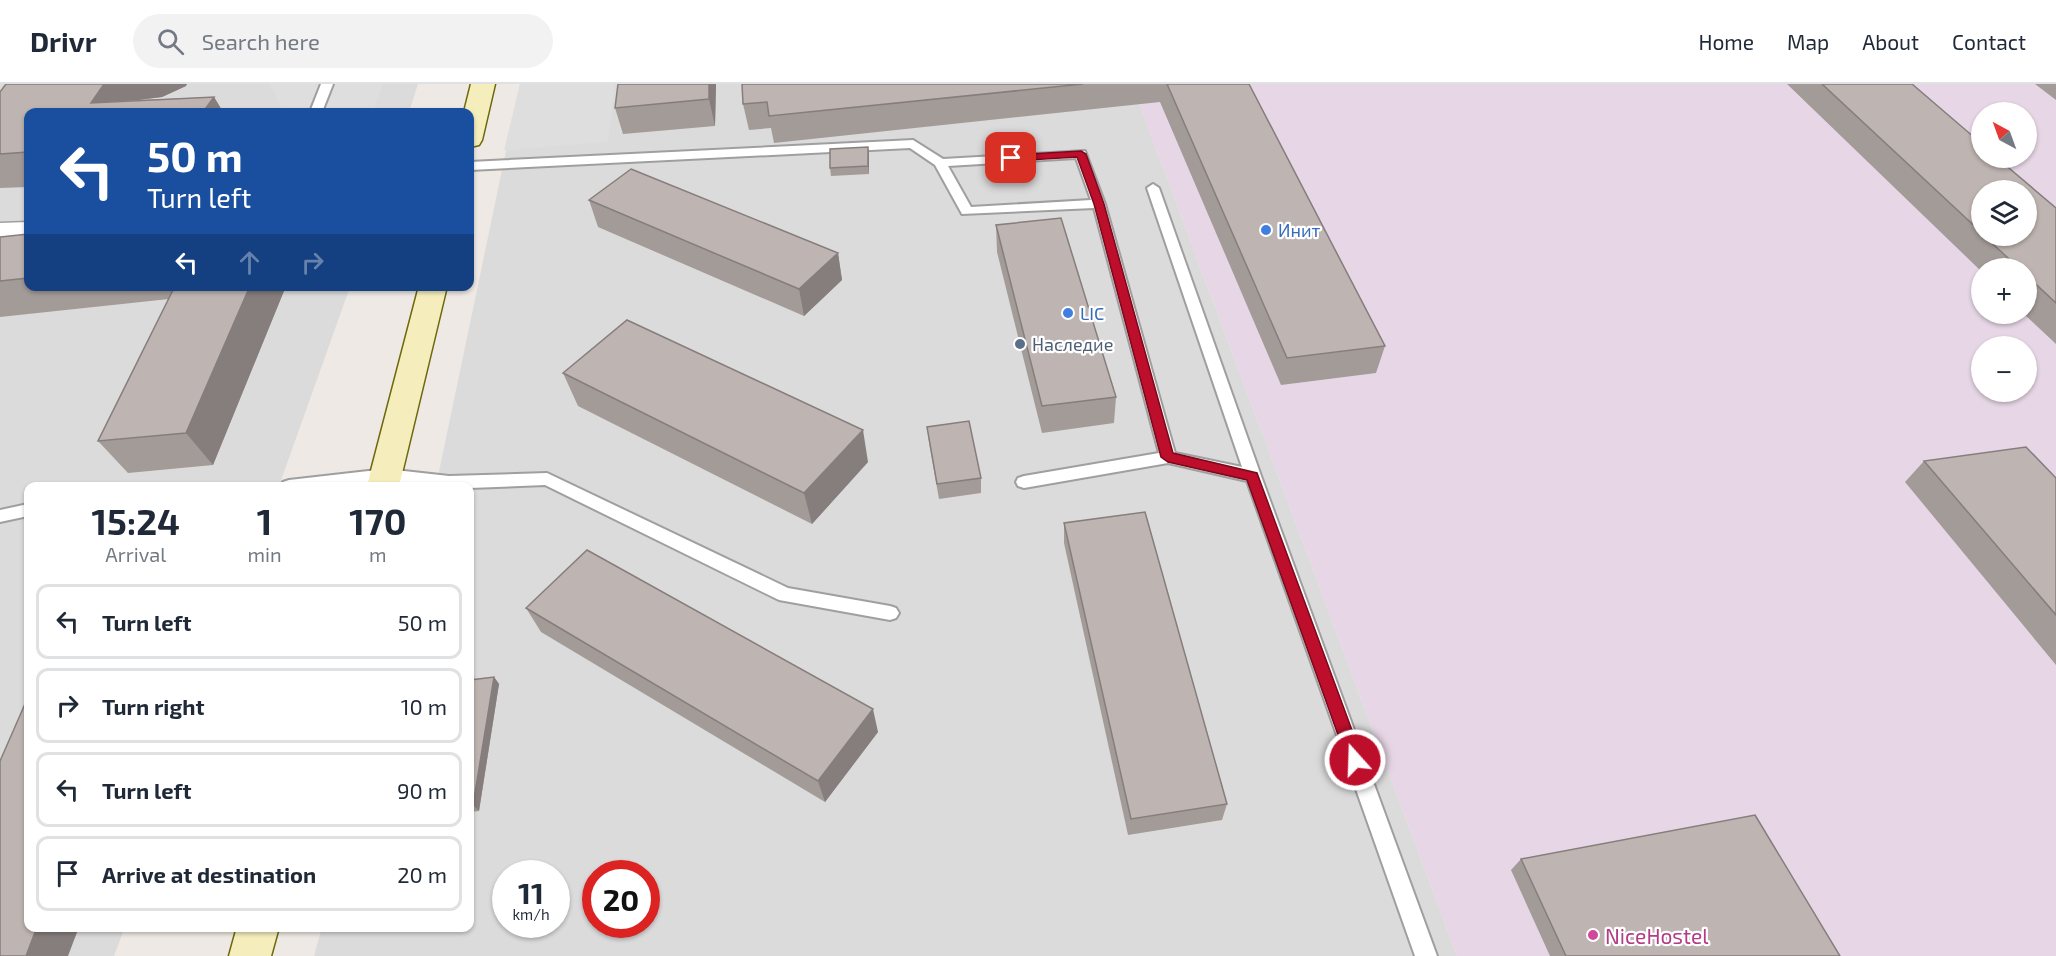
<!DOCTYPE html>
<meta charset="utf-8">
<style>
body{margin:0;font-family:"Exo 2",sans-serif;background:#f2f2f3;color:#1f2937;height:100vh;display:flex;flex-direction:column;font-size:22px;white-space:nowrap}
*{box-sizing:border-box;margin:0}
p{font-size:20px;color:#747a83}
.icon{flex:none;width:33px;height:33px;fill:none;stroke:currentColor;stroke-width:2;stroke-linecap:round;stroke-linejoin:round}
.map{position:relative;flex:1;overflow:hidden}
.side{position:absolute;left:24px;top:398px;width:450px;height:450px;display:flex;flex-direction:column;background:#fff;border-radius:12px;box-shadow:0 2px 4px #0004}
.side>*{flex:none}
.top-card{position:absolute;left:24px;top:24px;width:450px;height:183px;border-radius:12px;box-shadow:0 2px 4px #0004;background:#1a4fa0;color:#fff;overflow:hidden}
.needle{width:39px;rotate:319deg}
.fabs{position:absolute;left:1971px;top:18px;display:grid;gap:12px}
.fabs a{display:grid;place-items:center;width:66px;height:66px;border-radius:50%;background:#fff;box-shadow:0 2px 4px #0004;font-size:30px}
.speed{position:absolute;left:492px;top:776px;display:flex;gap:12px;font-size:30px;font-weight:700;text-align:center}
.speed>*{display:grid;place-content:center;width:78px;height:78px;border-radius:50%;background:#fff;box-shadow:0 2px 4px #0004;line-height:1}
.speed small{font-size:15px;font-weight:400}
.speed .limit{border:9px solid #d22;background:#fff;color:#111}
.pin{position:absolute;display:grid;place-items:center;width:51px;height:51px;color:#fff;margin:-26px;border-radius:12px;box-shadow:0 3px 9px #0006}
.me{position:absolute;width:66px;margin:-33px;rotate:340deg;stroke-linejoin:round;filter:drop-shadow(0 0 4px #0008)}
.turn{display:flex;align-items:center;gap:21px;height:126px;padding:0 24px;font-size:27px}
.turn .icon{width:78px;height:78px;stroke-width:2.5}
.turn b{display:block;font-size:42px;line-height:51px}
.lanes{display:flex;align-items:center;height:57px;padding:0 24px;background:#0003;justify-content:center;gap:30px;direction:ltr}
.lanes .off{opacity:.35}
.eta{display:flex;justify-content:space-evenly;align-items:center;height:102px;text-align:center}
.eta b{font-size:36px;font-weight:700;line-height:42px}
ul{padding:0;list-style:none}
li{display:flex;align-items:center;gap:18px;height:75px;margin:0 12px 9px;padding:0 12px;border:3px solid #e0e1e3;border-radius:12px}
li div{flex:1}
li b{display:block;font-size:22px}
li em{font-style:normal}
header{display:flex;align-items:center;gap:36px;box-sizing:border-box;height:84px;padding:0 30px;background:#fff;border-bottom:2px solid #e0e1e3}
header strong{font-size:28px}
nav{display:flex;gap:33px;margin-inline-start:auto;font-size:21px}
.search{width:420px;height:54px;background:#f2f2f3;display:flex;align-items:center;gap:15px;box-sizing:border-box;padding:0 21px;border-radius:33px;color:#747a83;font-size:22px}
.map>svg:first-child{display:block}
</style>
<header>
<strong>Drivr</strong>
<div class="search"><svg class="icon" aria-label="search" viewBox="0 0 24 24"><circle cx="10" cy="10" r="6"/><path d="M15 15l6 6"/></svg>Search here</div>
<nav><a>Home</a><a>Map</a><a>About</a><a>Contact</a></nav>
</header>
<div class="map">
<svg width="2056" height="872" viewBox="0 0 2056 872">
<rect width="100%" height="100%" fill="#eee9e4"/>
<path fill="#dcdbdb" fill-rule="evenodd" d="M 0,0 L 418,0 L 409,28 L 28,28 L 28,202 L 350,203 L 279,402 L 28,402 L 28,843 L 125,843 L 114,872 L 0,872 Z
M 520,0 L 1132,0 L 1457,872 L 314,872 L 322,843 L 470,843 L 470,402 L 436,402 ZM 506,789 L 556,789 L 556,840 L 506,840 ZM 596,789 L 646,789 L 646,840 L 596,840 Z"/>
<path fill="#e7d7e6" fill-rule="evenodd" d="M 1132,0 L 2056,0 L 2056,872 L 1457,872 ZM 1982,28 L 2026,28 L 2026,74 L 1982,74 ZM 1982,106 L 2026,106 L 2026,152 L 1982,152 ZM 1982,184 L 2026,184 L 2026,230 L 1982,230 ZM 1982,262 L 2026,262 L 2026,308 L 1982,308 Z"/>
<path fill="#dedede" d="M 270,0 L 383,0 L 373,28 L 279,28 L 281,22 Z
M 520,0 L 615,0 L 608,58 L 504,66 Z"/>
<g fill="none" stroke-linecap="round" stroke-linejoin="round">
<defs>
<path id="service" d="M 321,0 L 333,0 L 322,28 L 310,28 Z
M 913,56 L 943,75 L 1085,67 L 1105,120 L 1175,369 L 1242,383 L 1147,104 L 1153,100 L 1159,104 L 1261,392 L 1437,872 L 1415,872 L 1247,397 L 1168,379 L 1024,404 L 1018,402 L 1016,398 L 1018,394 L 1024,392 L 1159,369 L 1094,124 L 962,130 L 935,81 L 910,64 L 470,86 L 470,78 ZM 1076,74 L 1091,116 L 971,123 L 948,82 Z
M 386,385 L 449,392 L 547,389 L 788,504 L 890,522 L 896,524 L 899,529 L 896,534 L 890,536 L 779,516 L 545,401 L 470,404 L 386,397 L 343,402 L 281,402 L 283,398 L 289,396 Z
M 28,420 L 28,432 L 0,438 L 0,426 Z"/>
<path id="minor" d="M 28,138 L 28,154 L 0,155 L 0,139 Z"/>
<path id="secondary" d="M 471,0 L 495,0 L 482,56 L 479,61 L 470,63 L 470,28 L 464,28 Z
M 419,202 L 447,202 L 399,402 L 367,402 Z
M 237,843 L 279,843 L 271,872 L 229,872 Z"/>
</defs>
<use href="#service" stroke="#9f9f9f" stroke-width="4"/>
<use href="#minor" stroke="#9f9f9f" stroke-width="3"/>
<use href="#secondary" stroke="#6d680c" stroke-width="3"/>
<use href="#service" fill="#fff" fill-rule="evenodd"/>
<use href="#minor" fill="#fff" fill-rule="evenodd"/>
<use href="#secondary" fill="#f5eebc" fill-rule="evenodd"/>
</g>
<path fill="#a39b98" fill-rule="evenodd" d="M 716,0 L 715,42 L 623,50 L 615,24 Z
M 742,0 L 1249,0 L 1385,262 L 1376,289 L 1281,301 L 1160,18 L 774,59 L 771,44 L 749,46 L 743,20 Z
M 1787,0 L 1912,0 L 2056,124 L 2056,260 L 2024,230 L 2026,230 L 2026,184 L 1982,184 L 1982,188 ZM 1982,106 L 2026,152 L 1982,152 Z
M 2035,0 L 2056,0 L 2056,16 Z
M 186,2 L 162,13 L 138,16 L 214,13 L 223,28 L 28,28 L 28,103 L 0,104 L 0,8 Z
M 869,71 L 869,90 L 831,92 L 830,84 Z
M 589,116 L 838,169 L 842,196 L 804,232 L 598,143 Z
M 996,141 L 1116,313 L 1114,339 L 1042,349 L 997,168 Z
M 28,150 L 28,202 L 286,202 L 213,381 L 128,389 L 98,357 L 169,215 L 0,233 L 0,153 Z
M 563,289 L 868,378 L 812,440 L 578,322 Z
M 927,343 L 981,394 L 981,409 L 939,415 L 929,358 Z
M 1924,377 L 2056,394 L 2056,581 L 1905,398 Z
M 1064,439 L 1227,720 L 1222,736 L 1128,751 L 1064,459 Z
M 526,524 L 878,648 L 825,718 L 541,548 Z
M 494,593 L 499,600 L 479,727 L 470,728 L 470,596 Z
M 1521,775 L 1840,872 L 1550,872 L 1511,786 Z"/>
<path fill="#857e7c" d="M 104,0 L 187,0 L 186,2 L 162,13 L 138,16 L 91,19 Z
M 709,0 L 716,0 L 715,42 L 709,15 Z
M 214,13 L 223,28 L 203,28 Z
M 868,63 L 869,71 L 869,90 L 868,82 Z
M 838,169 L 842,196 L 804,232 L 799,205 Z
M 250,202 L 286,202 L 213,381 L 186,349 Z
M 863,346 L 868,378 L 812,440 L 804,409 Z
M 494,593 L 499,600 L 479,727 L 473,721 Z
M 873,625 L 878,648 L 825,718 L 818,697 Z
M 37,843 L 79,843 L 68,872 L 26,872 Z"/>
<path fill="#beb4b1" stroke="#857e7c" stroke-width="1.5" d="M 6,0 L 104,0 L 91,19 L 214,13 L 203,28 L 28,28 L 28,68 L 0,70 L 0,8 Z
M 618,0 L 709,0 L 709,15 L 615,24 Z
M 742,0 L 1083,0 L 769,32 L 767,18 L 743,20 Z
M 1167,0 L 1249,0 L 1385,262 L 1287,274 Z
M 1822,0 L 1912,0 L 1982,60 L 1982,74 L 1997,74 L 2056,124 L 2056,219 L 2026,191 L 2026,184 L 2019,184 L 1984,152 L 2026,152 L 2026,106 L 1982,106 L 1982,149 Z
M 868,63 L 868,82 L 830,84 L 830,65 Z
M 631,85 L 838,169 L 799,205 L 589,116 Z
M 1061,134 L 1116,313 L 1042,322 L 996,141 Z
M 28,150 L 28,194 L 0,197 L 0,153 Z
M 175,202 L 250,202 L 186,349 L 98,357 Z
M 627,236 L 863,346 L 804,409 L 563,289 Z
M 969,337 L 981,394 L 937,400 L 927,343 Z
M 2026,363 L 2056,394 L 2056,531 L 1924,377 Z
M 1145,428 L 1227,720 L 1131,735 L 1064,439 Z
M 587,466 L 873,625 L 818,697 L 526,524 Z
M 494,593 L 473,721 L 470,721 L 470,596 Z
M 28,613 L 28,843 L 37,843 L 26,872 L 0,872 L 0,677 Z
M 1755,731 L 1840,872 L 1566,872 L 1521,775 Z"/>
<path fill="#bd0e2b" stroke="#7b091c" stroke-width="1.5" d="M 1081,67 L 1086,70 L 1104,120 L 1173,369 L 1257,389 L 1363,676 L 1361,681 L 1355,683 L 1349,681 L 1347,676 L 1247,396 L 1168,378 L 1161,373 L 1094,120 L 1077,73 L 1011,77 L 1005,74 L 1011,71 Z"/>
<g fill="#3f7fe0" stroke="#fff" stroke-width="2">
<circle cx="1266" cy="146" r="6"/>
<circle cx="1068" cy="229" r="6"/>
</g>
<circle fill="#5c6f8a" stroke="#fff" stroke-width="2" cx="1020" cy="260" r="6"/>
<circle fill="#d1479c" stroke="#fff" stroke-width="2" cx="1593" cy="851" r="6"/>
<g text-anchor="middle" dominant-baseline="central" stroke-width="4.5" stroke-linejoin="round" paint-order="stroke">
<g font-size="18" fill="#366cbe" stroke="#fff" text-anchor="start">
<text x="1278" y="146">Инит</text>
<text x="1080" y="229">LIC</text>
</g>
<g font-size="18" fill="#4e5e75" stroke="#fff" text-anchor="start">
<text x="1032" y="260">Наследие</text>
</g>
<g font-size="21" fill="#b23c85" stroke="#fff" text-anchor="start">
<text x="1605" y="851">NiceHostel</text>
</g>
</g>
</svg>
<div class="fabs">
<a><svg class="needle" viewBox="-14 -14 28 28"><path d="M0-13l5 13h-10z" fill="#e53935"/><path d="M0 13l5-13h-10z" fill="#747a83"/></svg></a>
<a><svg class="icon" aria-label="layers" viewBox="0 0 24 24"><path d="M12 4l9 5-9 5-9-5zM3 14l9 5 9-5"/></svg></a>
<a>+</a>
<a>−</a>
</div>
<div class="speed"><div>11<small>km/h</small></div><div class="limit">20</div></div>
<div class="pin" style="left:1011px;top:74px;background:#d93025"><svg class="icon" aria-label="arrive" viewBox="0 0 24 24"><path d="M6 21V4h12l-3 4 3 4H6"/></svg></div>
<svg class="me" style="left:1355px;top:676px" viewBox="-20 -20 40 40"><circle r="17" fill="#bd0e2b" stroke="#fff" stroke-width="3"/><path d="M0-11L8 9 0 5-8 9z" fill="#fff"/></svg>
<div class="top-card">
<div class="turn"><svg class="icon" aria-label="left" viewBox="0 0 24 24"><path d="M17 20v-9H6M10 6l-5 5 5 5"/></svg><div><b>50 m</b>Turn left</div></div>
<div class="lanes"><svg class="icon" aria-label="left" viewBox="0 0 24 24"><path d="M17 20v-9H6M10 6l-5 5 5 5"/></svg><svg class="icon off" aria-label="ahead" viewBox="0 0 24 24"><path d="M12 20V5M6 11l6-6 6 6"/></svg><svg class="icon off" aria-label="right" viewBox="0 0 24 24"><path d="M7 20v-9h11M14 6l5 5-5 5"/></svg></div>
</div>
<section class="side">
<div class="eta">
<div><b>15:24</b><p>Arrival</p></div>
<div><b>1</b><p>min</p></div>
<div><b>170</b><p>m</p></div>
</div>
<ul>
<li><svg class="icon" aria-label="left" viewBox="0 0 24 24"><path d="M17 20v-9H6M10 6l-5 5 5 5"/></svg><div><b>Turn left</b></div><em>50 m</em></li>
<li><svg class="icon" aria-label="right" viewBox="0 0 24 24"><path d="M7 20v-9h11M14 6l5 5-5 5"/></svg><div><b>Turn right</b></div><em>10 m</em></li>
<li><svg class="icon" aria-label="left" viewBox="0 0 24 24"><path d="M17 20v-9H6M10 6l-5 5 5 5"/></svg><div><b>Turn left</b></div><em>90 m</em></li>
<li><svg class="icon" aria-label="arrive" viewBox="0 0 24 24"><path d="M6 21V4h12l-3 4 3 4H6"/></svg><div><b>Arrive at destination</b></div><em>20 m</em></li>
</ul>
</section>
</div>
